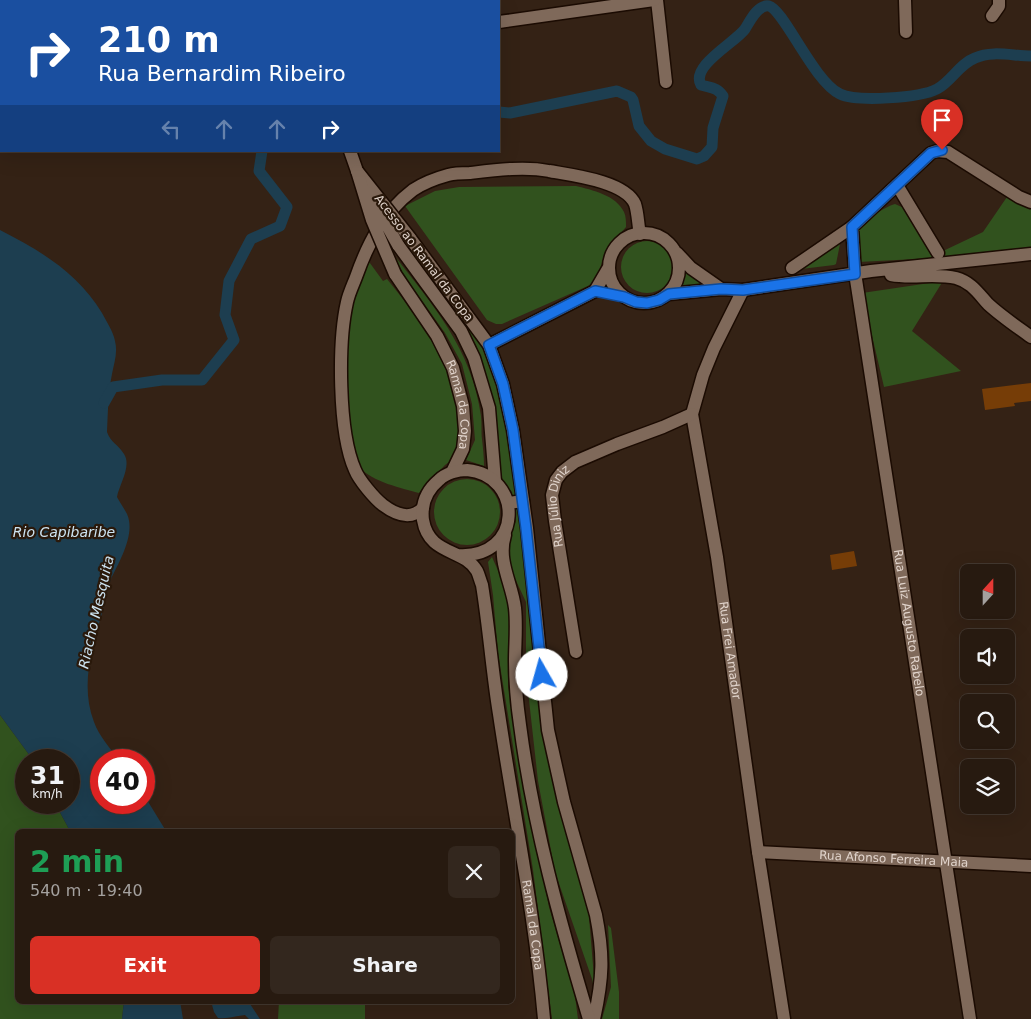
<!DOCTYPE html>
<meta charset="utf-8">
<style>
body{margin:0;font-family:"DejaVu Sans",sans-serif;background:#33271e;color:#f1f3f6;height:100vh;display:flex;flex-direction:column;font-size:19px;white-space:nowrap}
*{box-sizing:border-box;margin:0}
p{font-size:16px;color:#a4a19f}
.icon{flex:none;width:28px;height:28px;fill:none;stroke:currentColor;stroke-width:2;stroke-linecap:round;stroke-linejoin:round}
.map{position:relative;flex:1;overflow:hidden}
.details{position:absolute;left:15px;top:829px;width:500px;height:175px;display:flex;flex-direction:column;background:#271a10;border-radius:8px;box-shadow:0 5px 20px #0002,0 0 0 1px #433830}
.details>*{flex:none}
.top-card{position:absolute;left:0px;top:0px;width:500px;height:152px;box-shadow:0 5px 20px #0002,0 0 0 1px #433830;background:#1a4fa0;color:#fff;overflow:hidden}
.needle{width:32px;rotate:21deg}
.controls{position:absolute;left:960px;top:564px;display:grid;gap:10px}
.controls a{display:grid;place-items:center;width:55px;height:55px;border-radius:8px;background:#271a10;box-shadow:0 5px 20px #0002,0 0 0 1px #433830;font-size:25px}
.speed{position:absolute;left:15px;top:749px;display:flex;gap:10px;font-size:25px;font-weight:700;text-align:center}
.speed>*{display:grid;place-content:center;width:65px;height:65px;border-radius:50%;background:#271a10;box-shadow:0 5px 20px #0002,0 0 0 1px #433830;line-height:1}
.speed small{font-size:12px;font-weight:400}
.speed .limit{border:8px solid #d22;background:#fff;color:#111}
.pin{position:absolute;display:grid;place-items:center;width:42px;height:42px;color:#fff;margin:-51px -21px;border-radius:50% 50% 50% 0;rotate:-45deg;box-shadow:0 0 5px #0007}
.pin .icon{rotate:45deg}
.me{position:absolute;width:55px;margin:-28px;rotate:353deg;stroke-linejoin:round;filter:drop-shadow(0 0 4px #0008)}
.turn{display:flex;align-items:center;gap:18px;height:105px;padding:0 15px;font-size:22px}
.turn .icon{width:65px;height:65px;stroke-width:2.5}
.turn b{display:block;font-size:35px;line-height:42px}
.lanes{display:flex;align-items:center;height:48px;padding:0 15px;background:#0003;justify-content:center;gap:25px;direction:ltr}
.lanes .off{opacity:.35}
.round{display:grid;place-items:center;flex:none;width:52px;height:52px;border-radius:8px;background:#33271e}
.headline{display:flex;align-items:center;justify-content:space-between;height:85px;padding:0 15px}
h1{font-size:30px;font-weight:800;line-height:38px;color:#1e9e55}
.action{display:flex;gap:10px;margin-top:auto;padding:10px 15px}
.action a{flex:1;height:58px;border-radius:8px;background:#d93025;color:#fff;font-size:20px;font-weight:800;line-height:58px;text-align:center}
.action a+a{background:#33271e;color:#f1f3f6}
.map>svg:first-child{display:block}
</style>
<div class="map">
<svg width="1031" height="1019" viewBox="0 0 1031 1019">
<rect width="100%" height="100%" fill="#342215"/>
<path fill="#31521e" d="M 576,186 C 592,190 616,195 624,212 C 626,216 626,222 626,227 C 620,234 611,241 607,248 C 600,262 602,276 588,286 L 502,324 L 496,324 L 487,320 L 405,206 L 435,191 L 459,187 Z
M 1009,194 L 1031,206 L 1031,248 L 946,258 L 943,251 L 983,232 Z
M 895,204 L 904,208 L 935,258 L 859,262 C 858,254 855,245 856,237 C 858,225 883,207 895,204 Z
M 841,239 L 836,264 L 834,265 L 793,270 Z
M621 267a26 26 0 1 1 52 0a26 26 0 1 1-52 0Z
M 408,245 L 477,336 L 495,377 L 511,435 L 534,628 L 587,893 L 596,1001 L 592,979 L 555,872 L 538,781 L 526,673 L 526,602 L 511,570 L 507,543 L 516,521 L 512,492 L 499,479 L 498,447 L 490,389 L 462,319 L 411,255 Z
M 389,249 C 430,301 472,348 481,416 C 482,424 481,432 482,439 C 483,448 484,457 484,466 L 466,460 L 475,440 L 472,404 L 462,364 L 445,333 L 405,277 Z
M 367,259 L 383,281 L 387,279 L 423,324 L 443,358 L 453,388 L 458,415 L 459,438 L 452,460 L 445,465 L 419,493 C 404,489 370,481 361,468 C 342,441 345,327 354,295 C 357,283 363,271 367,259 Z
M 680,261 L 717,288 L 672,292 C 679,282 681,274 680,261 Z
M 943,281 L 912,331 L 961,371 L 884,387 L 862,293 Z
M434 512a33 33 0 1 1 66 0a33 33 0 1 1-66 0Z
M 492,557 L 507,591 L 512,617 L 508,686 L 536,844 L 549,907 L 575,996 L 578,1019 L 552,1019 L 533,870 L 498,653 L 493,595 L 488,562 Z
M 0,715 L 33,760 L 26,760 L 26,802 L 55,803 L 70,831 L 18,831 L 18,1001 L 124,1001 L 122,1019 L 0,1019 Z
M 608,925 L 611,928 L 619,992 L 619,1019 L 602,1019 L 611,987 Z
M 279,1001 L 365,1001 L 365,1019 L 278,1019 Z"/>
<path fill="#1d3e50" d="M 0,230 C 41,251 78,273 102,313 C 106,321 113,331 115,341 C 118,353 114,363 112,374 C 108,393 108,413 107,432 C 111,443 118,444 124,454 C 132,466 119,485 117,497 C 120,503 124,508 127,514 C 136,534 119,562 111,579 C 107,590 105,602 102,613 C 92,647 80,686 94,722 C 99,736 110,748 119,760 L 101,760 L 101,802 L 144,802 L 144,795 L 166,831 L 70,831 L 55,803 L 69,802 L 69,760 L 33,760 L 0,715 Z
M 124,1001 L 180,1001 L 183,1019 L 122,1019 Z
M 211,1001 L 248,1001 L 260,1019 L 249,1019 L 245,1015 C 235,1016 228,1019 218,1018 L 214,1012 Z"/>
<g fill="none" stroke-linecap="round" stroke-linejoin="round">
<path stroke="#1d3e50" stroke-width="11" d="M 499,112 L 510,113 L 617,91 L 631,97 L 633,100 L 639,126 L 651,141 L 665,149 L 697,159 L 704,156 L 712,147 L 713,128 L 723,96 C 717,87 711,88 701,85 C 690,66 736,42 745,29 C 750,21 758,4 769,6 C 784,10 814,82 840,94 C 857,102 920,98 937,89 C 952,81 959,64 975,58 C 992,50 1013,56 1031,56
M 104,403 L 113,387 L 162,380 L 202,380 L 234,340 L 225,315 L 229,281 L 251,239 L 280,226 L 287,207 L 259,171 L 262,151"/>
</g>
<path fill="#763d07" d="M 1031,383 L 1031,401 L 1014,403 L 1015,406 L 985,410 L 982,389 Z
M 854,551 L 857,566 L 832,570 L 830,555 Z"/>
<g fill="none" stroke-linecap="round" stroke-linejoin="round">
<defs>
<g id="minor">
<path d="M 657,0 L 666,82"/>
<path d="M 905,0 L 906,32"/>
<path d="M 390,1 L 390,0"/>
<path d="M 992,16 L 999,6 L 999,0"/>
<path d="M 499,22 L 654,0"/>
<path d="M 897,185 L 938,253"/>
<path d="M 792,268 L 852,227"/>
<path id="s1" d="M 855,273 L 970,1019"/>
<path id="s2" d="M 743,290 L 714,348 L 703,375 L 692,414 L 717,557 L 758,852 L 784,1019"/>
<path d="M 423,508 C 410,521 395,514 383,505 C 374,498 359,480 355,470 C 338,432 338,342 347,302 C 349,293 353,285 356,277 C 368,243 384,212 413,190 C 422,184 437,178 448,175 C 455,173 463,173 470,173 C 495,170 525,166 549,171 C 571,175 625,181 635,204 C 638,213 638,225 640,234"/>
<path id="s3" d="M 576,652 L 555,521 L 552,495 L 556,480 L 562,472 L 575,462 L 617,444 L 663,427 L 692,414"/>
<path id="s4" d="M 758,852 L 1031,866"/>
</g>
<path id="tertiary" d="M609 268a35 35 0 1 1 70 0a35 35 0 1 1-70 0Z
M 410,238 L 489,345 L 503,384 L 513,430 L 527,528 L 548,730 L 564,802 L 596,915 C 604,956 603,978 594,1019
M 677,253 L 691,268 L 721,289
M 855,273 L 852,227 L 931,153 L 937,151 L 948,152 L 1019,197 L 1031,202
M 891,275 C 912,279 935,273 956,278 C 971,282 978,293 988,304 C 1001,316 1016,326 1031,337
M 669,294 L 721,289 L 743,290 L 871,271 L 1031,254
M 489,345 L 595,291 L 609,267"/>
<g id="secondary">
<path d="M 344,1 L 345,0"/>
<path d="M 350,151 L 357,171"/>
<path d="M 398,245 L 461,331 L 474,358 L 489,408 L 495,481"/>
<path id="s5" d="M 395,274 L 437,336 L 453,368 L 463,406 L 465,431 L 463,449 L 452,472"/>
<path d="M 508,503 L 523,501"/>
<path d="M 505,535 C 497,561 512,583 515,608 C 517,626 515,644 515,661 C 515,683 517,704 520,725 C 533,825 560,922 589,1019"/>
<path id="s6" d="M 458,555 C 524,559 524,475 467,470 C 458,470 446,473 439,480 C 427,490 421,504 423,520 C 429,556 464,548 477,571 C 479,575 480,580 482,585 C 489,628 492,671 499,714 C 514,815 535,916 544,1019"/>
</g>
</defs>
<use href="#minor" stroke="#1b0b02" stroke-width="15"/>
<use href="#tertiary" stroke="#1b0b02" stroke-width="15"/>
<use href="#secondary" stroke="#1b0b02" stroke-width="15"/>
<use href="#minor" stroke="#7f695a" stroke-width="12"/>
<use href="#tertiary" stroke="#7f695a" stroke-width="12"/>
<use href="#secondary" stroke="#7f695a" stroke-width="12"/>
<defs>
<path id="tertiary-bridge" d="M 357,171 L 410,238"/>
<path id="secondary-bridge" d="M 357,171 L 372,220 L 395,274
M 369,193 L 398,245"/>
</defs>
<use href="#tertiary-bridge" stroke="#1b0b02" stroke-width="15" stroke-linecap="butt"/>
<use href="#secondary-bridge" stroke="#1b0b02" stroke-width="15" stroke-linecap="butt"/>
<use href="#tertiary-bridge" stroke="#7f695a" stroke-width="12"/>
<use href="#secondary-bridge" stroke="#7f695a" stroke-width="12"/>
</g>
<g fill="none" stroke-linecap="round" stroke-linejoin="round">
<defs>
<path id="route" d="M 542,675 L 526,528 L 513,430 L 503,384 L 489,345 L 595,291 L 624,297 L 636,302 L 647,303 L 659,300 L 669,294 L 721,289 L 743,290 L 855,274 L 852,227 L 931,153 L 942,150"/>
</defs>
<use href="#route" stroke="#114b97" stroke-width="12"/>
<use href="#route" stroke="#1a73e8" stroke-width="9"/>
</g>
<g text-anchor="middle" dominant-baseline="central" stroke-width="4.5" stroke-linejoin="round" paint-order="stroke">
<g font-size="12" fill="#e1d4cc" stroke="#2a190b">
<text transform="translate(424 258) rotate(53)">Acesso ao Ramal da Copa</text>
<text stroke="none"><textPath href="#s5" startOffset="148">Ramal da Copa</textPath></text>
<text stroke="none"><textPath href="#s3" startOffset="149">Rua Júlio Diniz</textPath></text>
<text stroke="none"><textPath href="#s1" startOffset="354">Rua Luiz Augusto Rabelo</textPath></text>
<text stroke="none"><textPath href="#s2" startOffset="374">Rua Frei Amador</textPath></text>
<text stroke="none"><textPath href="#s4" startOffset="136">Rua Afonso Ferreira Maia</textPath></text>
<text stroke="none"><textPath href="#s6" startOffset="652">Ramal da Copa</textPath></text>
</g>
<g font-size="14" font-style="italic" fill="#cde4f2" stroke="#2a190b">
<text x="64" y="532">Rio Capibaribe</text>
<text transform="translate(96 612) rotate(-77)">Riacho Mesquita</text>
</g>
</g>
</svg>
<div class="controls">
<a><svg class="needle" viewBox="-14 -14 28 28"><path d="M0-13l5 13h-10z" fill="#e53935"/><path d="M0 13l5-13h-10z" fill="#a4a19f"/></svg></a>
<a><svg class="icon" aria-label="sound" viewBox="0 0 24 24"><path d="M4 9h4l5-4v14l-5-4H4zM17 9q2 3 0 6"/></svg></a>
<a><svg class="icon" aria-label="search" viewBox="0 0 24 24"><circle cx="10" cy="10" r="6"/><path d="M15 15l6 6"/></svg></a>
<a><svg class="icon" aria-label="layers" viewBox="0 0 24 24"><path d="M12 4l9 5-9 5-9-5zM3 14l9 5 9-5"/></svg></a>
</div>
<div class="speed"><div>31<small>km/h</small></div><div class="limit">40</div></div>
<div class="pin" style="left:942px;top:150px;background:#d93025"><svg class="icon" aria-label="arrive" viewBox="0 0 24 24"><path d="M6 21V4h12l-3 4 3 4H6"/></svg></div>
<svg class="me" style="left:542px;top:675px" viewBox="-20 -20 40 40"><circle r="19" fill="#fff"/><path d="M0-13L10 11 0 6-10 11z" fill="#1a73e8"/></svg>
<div class="top-card">
<div class="turn"><svg class="icon" aria-label="right" viewBox="0 0 24 24"><path d="M7 20v-9h11M14 6l5 5-5 5"/></svg><div><b>210 m</b>Rua Bernardim Ribeiro</div></div>
<div class="lanes"><svg class="icon off" aria-label="left" viewBox="0 0 24 24"><path d="M17 20v-9H6M10 6l-5 5 5 5"/></svg><svg class="icon off" aria-label="ahead" viewBox="0 0 24 24"><path d="M12 20V5M6 11l6-6 6 6"/></svg><svg class="icon off" aria-label="ahead" viewBox="0 0 24 24"><path d="M12 20V5M6 11l6-6 6 6"/></svg><svg class="icon" aria-label="right" viewBox="0 0 24 24"><path d="M7 20v-9h11M14 6l5 5-5 5"/></svg></div>
</div>
<section class="details">
<div class="headline"><div><h1>2 min</h1><p>540 m · 19:40</p></div><a class="round"><svg class="icon" aria-label="close" viewBox="0 0 24 24"><path d="M6 6l12 12M18 6L6 18"/></svg></a></div>
<div class="action"><a>Exit</a><a>Share</a></div>
</section>
</div>
